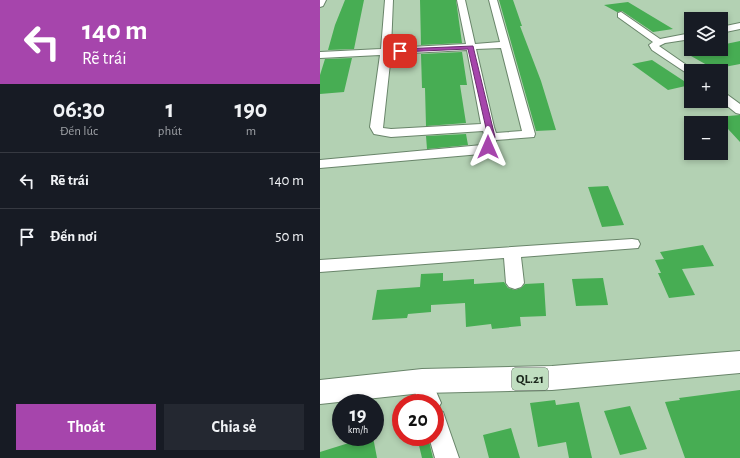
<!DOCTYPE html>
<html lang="vi">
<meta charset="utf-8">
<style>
body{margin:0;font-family:"Alegreya Sans",sans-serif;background:#242831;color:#f1f3f6;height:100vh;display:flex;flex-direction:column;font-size:15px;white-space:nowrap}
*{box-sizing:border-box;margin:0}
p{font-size:13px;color:#9ea1a6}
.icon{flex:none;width:22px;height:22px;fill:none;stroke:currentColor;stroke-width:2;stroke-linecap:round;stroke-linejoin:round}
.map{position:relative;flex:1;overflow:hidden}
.drawer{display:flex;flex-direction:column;background:#171b24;width:320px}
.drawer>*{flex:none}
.guide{background:#a645ac;color:#fff;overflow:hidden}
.tools{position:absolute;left:364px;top:12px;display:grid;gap:8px}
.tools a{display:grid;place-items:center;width:44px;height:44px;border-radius:0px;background:#171b24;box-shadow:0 2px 6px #0003;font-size:20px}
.speed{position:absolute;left:12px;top:394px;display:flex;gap:8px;font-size:20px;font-weight:700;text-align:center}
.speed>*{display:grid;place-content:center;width:52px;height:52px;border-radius:50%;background:#171b24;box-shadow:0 2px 6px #0003;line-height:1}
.speed small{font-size:10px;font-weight:400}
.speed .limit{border:6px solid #d22;background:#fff;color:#111}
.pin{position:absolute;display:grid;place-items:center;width:34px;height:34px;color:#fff;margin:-17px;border-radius:8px;box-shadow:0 2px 6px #0006}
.me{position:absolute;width:44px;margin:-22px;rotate:0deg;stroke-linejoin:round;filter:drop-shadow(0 0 3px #0008)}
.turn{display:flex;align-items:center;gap:14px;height:84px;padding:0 16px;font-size:18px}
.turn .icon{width:52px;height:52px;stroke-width:2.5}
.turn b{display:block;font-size:28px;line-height:34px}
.eta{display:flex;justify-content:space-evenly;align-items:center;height:68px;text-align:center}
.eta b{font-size:24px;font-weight:700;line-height:28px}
.cta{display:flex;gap:8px;margin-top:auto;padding:8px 16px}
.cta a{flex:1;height:46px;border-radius:0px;background:#a645ac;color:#fff;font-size:16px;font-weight:700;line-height:46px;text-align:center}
.cta a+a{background:#242831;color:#f1f3f6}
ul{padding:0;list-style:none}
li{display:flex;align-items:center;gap:12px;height:56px;padding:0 16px;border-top:1px solid #363941}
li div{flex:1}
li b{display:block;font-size:15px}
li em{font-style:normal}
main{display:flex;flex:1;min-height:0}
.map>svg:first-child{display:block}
</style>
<main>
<section class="drawer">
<div class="guide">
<div class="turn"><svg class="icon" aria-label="left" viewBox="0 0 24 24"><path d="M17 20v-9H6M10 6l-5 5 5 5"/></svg><div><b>140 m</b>Rẽ trái</div></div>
</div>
<div class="eta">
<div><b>06:30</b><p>Đến lúc</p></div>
<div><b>1</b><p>phút</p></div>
<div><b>190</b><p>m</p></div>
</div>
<ul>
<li><svg class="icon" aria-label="left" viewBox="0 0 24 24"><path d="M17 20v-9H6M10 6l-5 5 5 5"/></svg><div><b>Rẽ trái</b></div><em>140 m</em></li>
<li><svg class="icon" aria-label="arrive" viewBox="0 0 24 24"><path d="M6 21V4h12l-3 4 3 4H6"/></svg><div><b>Đến nơi</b></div><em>50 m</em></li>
</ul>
<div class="cta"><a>Thoát</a><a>Chia sẻ</a></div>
</section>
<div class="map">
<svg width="420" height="458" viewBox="0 0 420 458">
<rect width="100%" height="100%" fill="#b3d1b3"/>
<path fill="#47ad53" d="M 25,0 L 44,0 L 34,49 L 8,50 L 15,25 Z
M 100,0 L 136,0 L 142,43 L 101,45 Z
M 179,0 L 193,0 L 202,26 L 200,26 L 221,81 L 236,130 L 216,131 Z
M 308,2 L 353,29 L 333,32 L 302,11 L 297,12 L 284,5 Z
M 420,41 L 420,64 L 394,69 L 364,52 L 378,49 L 401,49 L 401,45 Z
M 142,52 L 147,85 L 140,85 L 146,123 L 106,126 L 105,88 L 102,88 L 101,54 Z
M 32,58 L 24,92 L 0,94 L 0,75 L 5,59 Z
M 332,60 L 370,85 L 348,90 L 312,64 Z
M 420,115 L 420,142 L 397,117 Z
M 146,134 L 148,145 L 107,149 L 106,136 Z
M 288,186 L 304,225 L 282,227 L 268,187 Z
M 383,245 L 394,266 L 362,269 L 375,295 L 349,298 L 338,273 L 341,273 L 335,260 L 344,259 L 340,252 Z
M 123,273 L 123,281 L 154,279 L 154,284 L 184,282 L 188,288 L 195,290 L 201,288 L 205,284 L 224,283 L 226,316 L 200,317 L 201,326 L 172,329 L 171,324 L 146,327 L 145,303 L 111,305 L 111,312 L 88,314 L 87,318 L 52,320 L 57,290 L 100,287 L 101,274 Z
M 283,278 L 288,305 L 256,306 L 252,279 Z
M 420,390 L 420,458 L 365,458 L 345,402 L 360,400 L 359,398 Z
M 235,400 L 236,405 L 259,402 L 272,458 L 249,458 L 246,442 L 218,447 L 210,403 Z
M 310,406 L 327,449 L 300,455 L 284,411 Z
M 191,428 L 200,458 L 169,458 L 163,435 Z
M 48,437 L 53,437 L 57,458 L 0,458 L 0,452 Z
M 97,437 L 108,437 L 113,458 L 102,458 Z"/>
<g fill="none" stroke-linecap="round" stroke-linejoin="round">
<defs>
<path id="minor" d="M 0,0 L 6,0 L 3,6 L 0,7 Z
M 65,0 L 73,0 L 71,48 L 146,44 L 137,0 L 145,0 L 155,44 L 180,42 L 169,0 L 177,0 L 215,134 L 214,137 L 176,140 L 173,150 L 161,154 L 0,168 L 0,160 L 162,145 L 165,137 L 163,131 L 71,137 L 54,134 L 50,127 L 60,55 L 0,58 L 0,52 L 61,49 ZM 181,48 L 202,131 L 176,133 L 174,127 L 156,49 ZM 147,50 L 161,124 L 71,129 L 63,128 L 71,54 Z
M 301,12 L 340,39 L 371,33 L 371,39 L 345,43 L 339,46 L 375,71 L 371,71 L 371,76 L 332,50 L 329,45 L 333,42 L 298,17 L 298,13 Z
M 420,23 L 420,29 L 401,33 L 401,27 Z
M 401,92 L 405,93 L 420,104 L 420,114 L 416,113 L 401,101 Z
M 312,239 L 318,240 L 320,244 L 318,248 L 201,257 L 204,283 L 201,287 L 195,289 L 189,287 L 186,283 L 184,258 L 0,272 L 0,260 Z
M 102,372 L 109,375 L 121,403 L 117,410 L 123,412 L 139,458 L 115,458 L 109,437 L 115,437 L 115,403 L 99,403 L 91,381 L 95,375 Z"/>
<path id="highway" d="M 420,351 L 420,373 L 232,390 L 102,393 L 0,404 L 0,380 L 102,369 L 232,366 Z"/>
</defs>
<use href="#minor" stroke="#69856a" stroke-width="2"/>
<use href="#highway" stroke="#69856a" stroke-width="2"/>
<use href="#minor" fill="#fff" fill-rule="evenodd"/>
<use href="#highway" fill="#fff" fill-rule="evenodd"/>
</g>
<path fill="#a645ac" stroke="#6c2d70" d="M 153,46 L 175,137 L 172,147 L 168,149 L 165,147 L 168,137 L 148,49 L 80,52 L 77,51 L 80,49 Z"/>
<g text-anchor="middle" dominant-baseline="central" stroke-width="3.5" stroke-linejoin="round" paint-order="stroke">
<rect fill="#c0dec0" stroke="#4c5e4d" stroke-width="1" x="192" y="368" width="36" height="22" rx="3"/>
<g font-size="13" font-weight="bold" fill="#1b271c">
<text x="210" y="379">QL.21</text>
</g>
</g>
</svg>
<div class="tools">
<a><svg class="icon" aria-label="layers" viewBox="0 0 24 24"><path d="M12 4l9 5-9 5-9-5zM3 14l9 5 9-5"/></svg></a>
<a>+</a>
<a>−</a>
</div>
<div class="speed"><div>19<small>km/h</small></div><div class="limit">20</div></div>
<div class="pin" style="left:80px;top:51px;background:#d93025"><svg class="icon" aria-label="arrive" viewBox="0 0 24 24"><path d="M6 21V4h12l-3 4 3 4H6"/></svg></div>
<svg class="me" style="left:168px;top:147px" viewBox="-20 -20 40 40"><path d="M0-17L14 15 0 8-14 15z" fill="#a645ac" stroke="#fff" stroke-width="4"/></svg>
</div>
</main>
